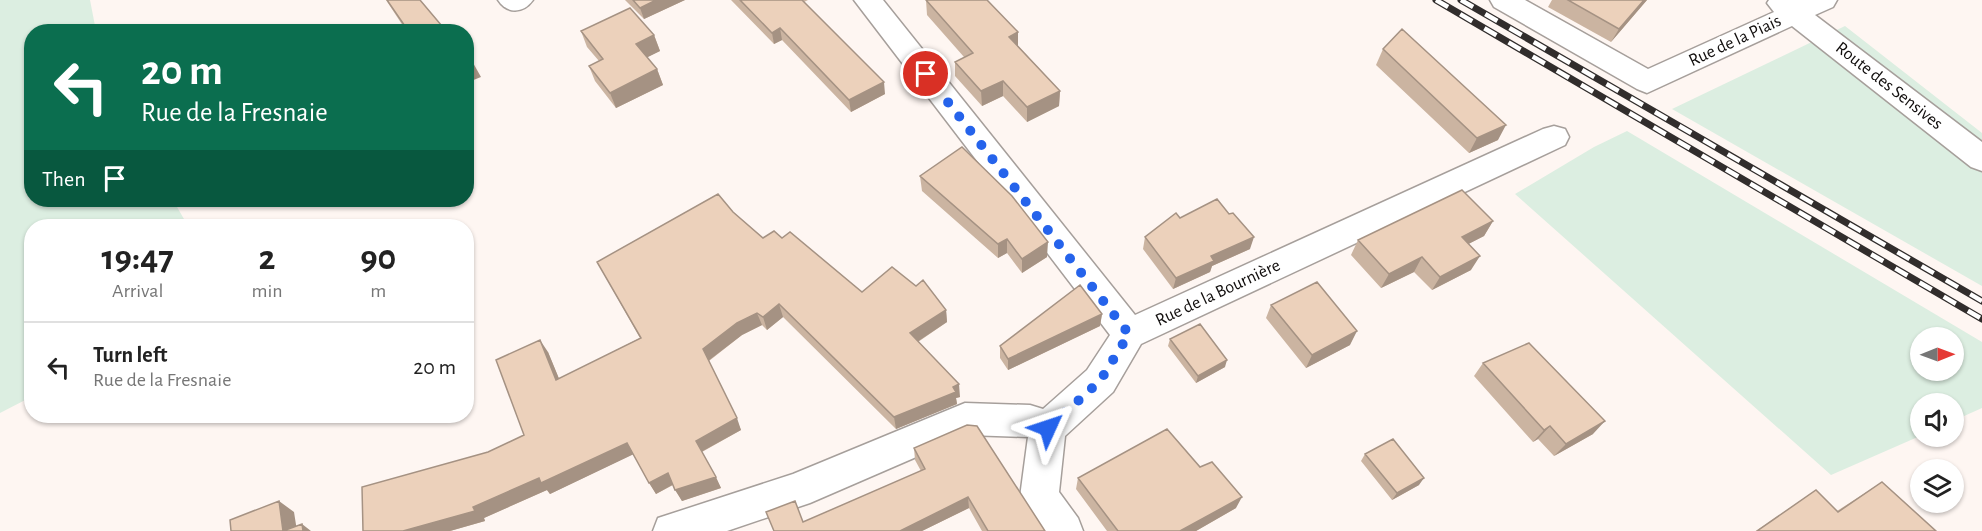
<!DOCTYPE html>
<meta charset="utf-8">
<style>
body{margin:0;font-family:"Alegreya Sans",sans-serif;background:#f2f2f2;color:#222;height:100vh;display:flex;flex-direction:column;font-size:22px;white-space:nowrap}
*{box-sizing:border-box;margin:0}
p{font-size:20px;color:#767676}
.icon{flex:none;width:33px;height:33px;fill:none;stroke:currentColor;stroke-width:2;stroke-linecap:round;stroke-linejoin:round}
.map{position:relative;flex:1;overflow:hidden}
.details{position:absolute;left:24px;top:219px;width:450px;height:204px;display:flex;flex-direction:column;background:#fff;border-radius:24px;box-shadow:0 2px 4px #0004}
.details>*{flex:none}
.banner{position:absolute;left:24px;top:24px;width:450px;height:183px;border-radius:24px;box-shadow:0 2px 4px #0004;background:#0b6e4f;color:#fff;overflow:hidden}
.needle{width:39px;rotate:89deg}
.controls{position:absolute;left:1910px;top:327px;display:grid;gap:12px}
.controls a{display:grid;place-items:center;width:54px;height:54px;border-radius:50%;background:#fff;box-shadow:0 2px 4px #0004;font-size:30px}
.pin{position:absolute;display:grid;place-items:center;width:51px;height:51px;color:#fff;margin:-26px;border:3px solid #fff;border-radius:50%;box-shadow:0 2px 6px #0007}
.me{position:absolute;width:66px;margin:-33px;rotate:48deg;stroke-linejoin:round;filter:drop-shadow(0 0 4px #0008)}
.turn{display:flex;align-items:center;gap:21px;height:126px;padding:0 18px;font-size:27px}
.turn .icon{width:78px;height:78px;stroke-width:2.5}
.turn b{display:block;font-size:42px;line-height:51px}
.then{display:flex;align-items:center;height:57px;padding:0 18px;background:#0003;gap:12px;font-size:22px}
.eta{display:flex;justify-content:space-evenly;align-items:center;height:102px;text-align:center}
.eta b{font-size:36px;font-weight:700;line-height:42px}
ul{padding:0;list-style:none}
li{display:flex;align-items:center;gap:18px;height:90px;padding:0 18px;border-top:2px solid #e0e0e0}
li div{flex:1}
li b{display:block;font-size:22px}
li em{font-style:normal}
.map>svg:first-child{display:block}
</style>
<div class="map">
<svg width="1982" height="531" viewBox="0 0 1982 531">
<rect width="100%" height="100%" fill="#fef6f2"/>
<path fill="#dceee1" fill-rule="evenodd" d="M 0,0 L 90,0 L 96,31 L 32,32 L 32,200 L 173,200 L 188,226 L 32,226 L 31,397 L 0,413 Z
M 1845,26 L 1982,133 L 1982,286 L 1672,109 Z
M 1627,131 L 1982,342 L 1982,408 L 1953,421 L 1953,404 L 1920,404 L 1920,436 L 1831,475 L 1515,194 L 1594,147 ZM 1920,338 L 1953,338 L 1953,370 L 1920,370 Z"/>
<g fill="none" stroke-linecap="round" stroke-linejoin="round">
<defs>
<path id="service" d="M 498,0 L 533,0 C 523,14 507,14 498,0 Z"/>
<path id="minor" d="M 854,0 L 883,0 L 1135,315 L 1543,129 L 1554,126 L 1565,129 L 1569,137 L 1565,145 L 1141,344 L 1113,392 L 1065,436 L 1059,492 L 1078,518 L 1083,531 L 1041,531 L 1020,497 L 1028,437 L 967,435 L 810,503 L 727,531 L 653,531 L 658,518 L 793,474 L 965,403 L 1030,405 L 1043,409 L 1087,370 L 1110,335 Z
M 1490,0 L 1525,0 L 1648,69 L 1774,12 L 1767,3 L 1769,0 L 1837,0 L 1833,7 L 1815,15 L 1982,142 L 1982,171 L 1971,167 L 1792,26 L 1647,93 L 1637,89 L 1494,7 Z"/>
</defs>
<use href="#service" stroke="#a69f9b" stroke-width="3"/>
<use href="#minor" stroke="#a69f9b" stroke-width="3"/>
<use href="#service" fill="#fff" fill-rule="evenodd"/>
<use href="#minor" fill="#fff" fill-rule="evenodd"/>
<defs>
<path id="rail" d="M 1436,0 L 1982,319
M 1461,0 L 1982,301"/>
</defs>
<use href="#rail" stroke="#312d2c" stroke-width="7"/>
<use href="#rail" stroke="#fff" stroke-width="4.5" stroke-dasharray="14" stroke-linecap="butt"/>
</g>
<path fill="#cbb4a1" d="M 386,0 L 420,0 L 447,32 L 407,32 Z
M 625,0 L 685,0 L 644,19 Z
M 731,0 L 808,0 L 804,2 L 885,94 L 851,112 L 782,40 L 774,44 Z
M 926,0 L 1018,46 L 1060,91 L 1059,106 L 1027,122 L 1003,96 L 982,106 L 955,76 L 955,62 L 964,57 L 927,15 Z
M 1552,0 L 1647,0 L 1611,42 L 1548,7 Z
M 581,31 L 654,35 L 660,51 L 647,57 L 657,69 L 663,85 L 616,108 L 595,81 L 589,66 L 599,61 L 587,47 Z
M 1383,49 L 1498,140 L 1469,153 L 1376,65 Z
M 920,176 L 1047,257 L 1022,273 L 1007,253 L 998,258 L 922,191 Z
M 733,212 L 763,238 L 782,238 L 862,292 L 946,310 L 947,322 L 918,342 L 960,397 L 956,398 L 957,404 L 896,429 L 783,317 L 767,330 L 762,325 L 742,335 L 709,361 L 741,430 L 702,452 L 721,488 L 682,501 L 673,485 L 656,494 L 633,454 L 550,494 L 547,490 L 484,518 L 485,521 L 450,531 L 488,452 L 524,435 L 548,352 L 559,379 L 640,338 L 597,262 Z
M 1180,218 L 1250,249 L 1212,266 L 1210,272 L 1173,289 L 1143,249 L 1145,237 Z
M 1493,221 L 1484,236 L 1468,244 L 1471,270 L 1432,290 L 1414,272 L 1381,288 L 1351,255 L 1358,240 Z
M 1271,305 L 1350,345 L 1306,368 L 1266,318 Z
M 1102,314 L 1100,326 L 1008,370 L 1000,358 L 1000,346 Z
M 1170,339 L 1225,367 L 1196,383 L 1168,346 Z
M 1483,363 L 1593,434 L 1554,456 L 1538,439 L 1533,442 L 1474,376 Z
M 914,448 L 1045,531 L 982,531 L 969,508 L 922,531 L 774,531 L 803,522 L 921,471 L 915,460 Z
M 1365,454 L 1419,485 L 1392,500 L 1361,461 Z
M 1078,478 L 1236,508 L 1196,531 L 1107,531 L 1076,489 Z
M 1882,482 L 1936,531 L 1756,531 L 1816,490 L 1837,511 Z"/>
<path fill="#a59283" d="M 656,0 L 685,0 L 644,19 L 640,8 Z
M 1644,0 L 1647,0 L 1611,42 L 1619,29 Z
M 780,28 L 782,40 L 774,44 L 772,33 Z
M 1018,32 L 1018,47 L 1009,37 Z
M 654,35 L 660,51 L 642,60 L 636,44 Z
M 472,61 L 481,77 L 466,83 L 466,64 Z
M 657,69 L 663,85 L 616,108 L 610,93 Z
M 1003,81 L 1003,96 L 982,106 L 981,91 Z
M 884,82 L 885,94 L 851,112 L 849,100 Z
M 1060,91 L 1059,106 L 1027,122 L 1027,107 Z
M 1506,125 L 1498,140 L 1469,153 L 1477,138 Z
M 1493,221 L 1484,236 L 1453,252 L 1462,237 Z
M 1254,237 L 1250,249 L 1212,266 L 1210,272 L 1173,289 L 1176,278 L 1211,256 Z
M 1007,239 L 1007,253 L 998,258 L 998,244 Z
M 1048,242 L 1047,257 L 1022,273 L 1022,259 Z
M 1480,256 L 1471,270 L 1432,290 L 1440,277 Z
M 1422,257 L 1414,272 L 1381,288 L 1389,274 Z
M 779,304 L 783,317 L 767,330 L 763,317 Z
M 946,310 L 947,322 L 911,346 L 910,333 Z
M 757,313 L 762,325 L 742,335 L 708,361 L 703,349 L 737,323 Z
M 1102,314 L 1100,326 L 1008,370 L 1008,359 Z
M 1357,331 L 1350,345 L 1306,368 L 1312,355 Z
M 540,340 L 548,352 L 565,393 L 556,380 Z
M 1227,360 L 1225,367 L 1196,383 L 1198,376 Z
M 959,384 L 960,397 L 956,398 L 957,404 L 896,429 L 894,417 Z
M 737,418 L 741,430 L 701,452 L 696,441 Z
M 1605,421 L 1593,434 L 1554,456 L 1566,444 Z
M 1550,426 L 1538,439 L 1533,442 L 1544,430 Z
M 627,443 L 634,454 L 550,494 L 547,490 L 484,518 L 485,521 L 450,531 L 403,531 L 473,507 L 539,478 Z
M 668,473 L 674,484 L 656,494 L 649,483 Z
M 716,477 L 721,488 L 682,501 L 675,490 Z
M 1424,478 L 1419,485 L 1392,500 L 1397,493 Z
M 968,497 L 969,508 L 922,531 L 900,531 Z
M 1242,497 L 1236,508 L 1196,531 L 1180,531 Z
M 279,501 L 294,512 L 297,531 L 283,531 Z
M 302,524 L 311,531 L 303,531 Z"/>
<path fill="#ecd1bb" stroke="#a59283" stroke-width="1.5" d="M 387,0 L 420,0 L 447,32 L 409,32 Z
M 633,0 L 656,0 L 640,8 Z
M 740,0 L 802,0 L 884,82 L 849,100 L 780,28 L 772,33 Z
M 926,0 L 987,0 L 1018,32 L 1009,37 L 1060,91 L 1027,107 L 1003,81 L 981,91 L 955,62 L 973,53 Z
M 1568,0 L 1644,0 L 1619,29 Z
M 630,8 L 654,35 L 636,44 L 657,69 L 610,93 L 589,66 L 603,59 L 581,31 Z
M 1402,29 L 1506,125 L 1477,138 L 1383,49 Z
M 466,54 L 472,61 L 466,64 Z
M 962,147 L 1012,196 L 1048,242 L 1022,259 L 1007,239 L 998,244 L 920,176 Z
M 1462,190 L 1493,221 L 1462,237 L 1480,256 L 1440,277 L 1422,257 L 1389,274 L 1358,240 Z
M 718,194 L 733,212 L 763,238 L 774,231 L 782,238 L 790,232 L 862,292 L 892,267 L 916,286 L 923,280 L 946,310 L 910,333 L 959,384 L 953,387 L 956,392 L 894,417 L 779,304 L 763,317 L 757,313 L 737,323 L 703,349 L 737,418 L 696,441 L 716,477 L 675,490 L 668,473 L 649,483 L 627,443 L 541,483 L 539,478 L 473,507 L 475,511 L 403,531 L 363,531 L 362,487 L 488,452 L 524,435 L 496,360 L 540,340 L 556,380 L 641,338 L 597,262 Z
M 1217,199 L 1229,214 L 1233,213 L 1254,237 L 1211,256 L 1214,261 L 1176,278 L 1145,237 L 1176,213 L 1180,218 Z
M 1317,282 L 1357,331 L 1312,355 L 1271,305 Z
M 1080,285 L 1102,314 L 1008,359 L 1000,346 Z
M 1200,324 L 1227,360 L 1198,376 L 1170,339 Z
M 1529,343 L 1605,421 L 1566,444 L 1550,426 L 1544,430 L 1483,363 Z
M 967,425 L 977,426 L 1045,531 L 988,531 L 968,497 L 900,531 L 774,531 L 766,512 L 795,501 L 803,522 L 925,469 L 914,448 Z
M 1167,429 L 1200,467 L 1212,462 L 1242,497 L 1180,531 L 1118,531 L 1078,478 Z
M 1393,439 L 1424,478 L 1397,493 L 1365,454 Z
M 1882,482 L 1936,531 L 1757,531 L 1816,490 L 1838,512 Z
M 279,501 L 283,531 L 302,524 L 303,531 L 231,531 L 230,520 Z"/>
<g fill="none" stroke-linecap="round" stroke-linejoin="round">
<path stroke="#2563eb" stroke-width="10" stroke-dasharray="0 18" d="M 926,74 L 1129,334 L 1100,381 L 1048,428"/>
</g>
<g text-anchor="middle" dominant-baseline="central" stroke-width="6" stroke-linejoin="round" paint-order="stroke">
<g font-size="18" fill="#100d0c" stroke="#fff">
<text transform="translate(1735 41) rotate(-25)">Rue de la Piais</text>
<text transform="translate(1889 86) rotate(38)">Route des Sensives</text>
<text transform="translate(1218 293) rotate(-25)">Rue de la Bournière</text>
</g>
</g>
</svg>
<div class="controls">
<a><svg class="needle" viewBox="-14 -14 28 28"><path d="M0-13l5 13h-10z" fill="#e53935"/><path d="M0 13l5-13h-10z" fill="#767676"/></svg></a>
<a><svg class="icon" aria-label="sound" viewBox="0 0 24 24"><path d="M4 9h4l5-4v14l-5-4H4zM17 9q2 3 0 6"/></svg></a>
<a><svg class="icon" aria-label="layers" viewBox="0 0 24 24"><path d="M12 4l9 5-9 5-9-5zM3 14l9 5 9-5"/></svg></a>
</div>
<div class="pin" style="left:926px;top:74px;background:#d93025"><svg class="icon" aria-label="arrive" viewBox="0 0 24 24"><path d="M6 21V4h12l-3 4 3 4H6"/></svg></div>
<svg class="me" style="left:1048px;top:428px" viewBox="-20 -20 40 40"><path d="M0-17L14 15 0 8-14 15z" fill="#2563eb" stroke="#fff" stroke-width="4"/></svg>
<div class="banner">
<div class="turn"><svg class="icon" aria-label="left" viewBox="0 0 24 24"><path d="M17 20v-9H6M10 6l-5 5 5 5"/></svg><div><b>20 m</b>Rue de la Fresnaie</div></div>
<div class="then">Then<svg class="icon" aria-label="arrive" viewBox="0 0 24 24"><path d="M6 21V4h12l-3 4 3 4H6"/></svg></div>
</div>
<section class="details">
<div class="eta">
<div><b>19:47</b><p>Arrival</p></div>
<div><b>2</b><p>min</p></div>
<div><b>90</b><p>m</p></div>
</div>
<ul>
<li><svg class="icon" aria-label="left" viewBox="0 0 24 24"><path d="M17 20v-9H6M10 6l-5 5 5 5"/></svg><div><b>Turn left</b><p>Rue de la Fresnaie</p></div><em>20 m</em></li>
</ul>
</section>
</div>
